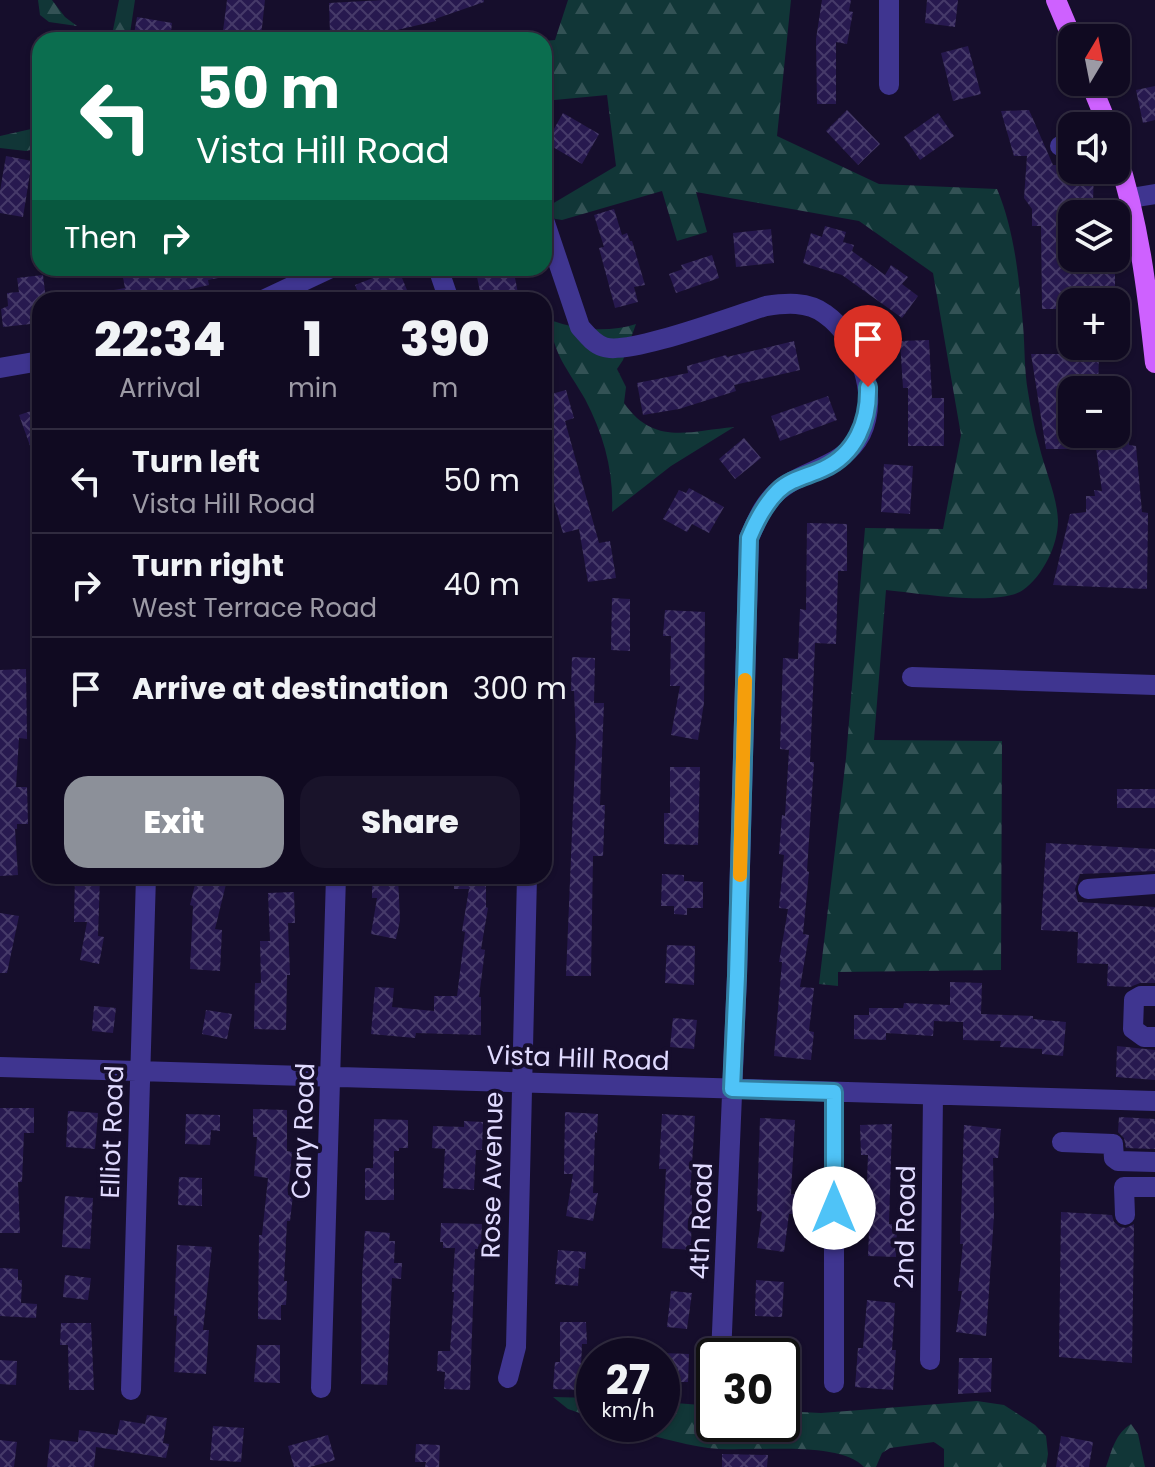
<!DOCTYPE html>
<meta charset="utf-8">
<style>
body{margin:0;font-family:Poppins,sans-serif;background:#19132a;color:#f1f3f6;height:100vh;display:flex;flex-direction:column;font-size:30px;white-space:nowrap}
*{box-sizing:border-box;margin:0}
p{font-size:26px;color:#9c9aa5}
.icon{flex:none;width:44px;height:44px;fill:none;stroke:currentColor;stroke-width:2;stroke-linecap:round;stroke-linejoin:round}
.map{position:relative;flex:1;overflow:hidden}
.side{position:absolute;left:32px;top:292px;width:520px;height:592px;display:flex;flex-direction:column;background:#100a21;border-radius:24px;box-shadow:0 2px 6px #0004,0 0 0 2px #302b3f}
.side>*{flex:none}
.banner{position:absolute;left:32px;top:32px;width:520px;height:244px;border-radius:24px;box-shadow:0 2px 6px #0004,0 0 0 2px #302b3f;background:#0b6e4f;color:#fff;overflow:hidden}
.needle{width:52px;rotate:10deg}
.fabs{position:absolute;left:1058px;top:24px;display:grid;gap:16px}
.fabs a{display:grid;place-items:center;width:72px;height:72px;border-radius:16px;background:#100a21;box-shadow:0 2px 6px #0004,0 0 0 2px #302b3f;font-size:40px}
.speed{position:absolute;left:576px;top:1338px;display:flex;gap:16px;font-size:40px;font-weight:700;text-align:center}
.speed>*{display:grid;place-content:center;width:104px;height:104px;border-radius:50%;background:#100a21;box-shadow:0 2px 6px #0004,0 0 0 2px #302b3f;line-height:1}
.speed small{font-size:20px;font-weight:400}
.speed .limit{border:4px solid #111;border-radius:12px;background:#fff;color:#111}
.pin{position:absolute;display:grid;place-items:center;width:68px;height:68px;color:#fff;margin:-82px -34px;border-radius:50% 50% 50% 0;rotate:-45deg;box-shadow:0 0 8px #0007}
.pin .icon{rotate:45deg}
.me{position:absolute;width:88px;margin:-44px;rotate:0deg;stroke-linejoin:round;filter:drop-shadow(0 0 6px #0008)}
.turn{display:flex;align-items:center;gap:28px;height:168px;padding:0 32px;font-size:36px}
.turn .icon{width:104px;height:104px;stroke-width:2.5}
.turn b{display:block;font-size:56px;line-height:68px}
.then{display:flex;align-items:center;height:76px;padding:0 32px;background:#0003;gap:16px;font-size:30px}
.eta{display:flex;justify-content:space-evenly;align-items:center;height:136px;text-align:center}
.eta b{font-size:48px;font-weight:800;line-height:56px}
.button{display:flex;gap:16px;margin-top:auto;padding:16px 32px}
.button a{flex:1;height:92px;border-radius:24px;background:#8c9099;color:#fff;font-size:32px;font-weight:800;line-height:92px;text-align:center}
.button a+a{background:#19132a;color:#f1f3f6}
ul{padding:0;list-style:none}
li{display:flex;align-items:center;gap:24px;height:104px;padding:0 32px;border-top:2px solid #302b3f}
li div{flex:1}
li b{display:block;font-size:30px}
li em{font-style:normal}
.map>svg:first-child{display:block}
</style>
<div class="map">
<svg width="1155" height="1467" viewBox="0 0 1155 1467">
<defs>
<pattern id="forest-firs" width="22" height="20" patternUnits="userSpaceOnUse" patternTransform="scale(2)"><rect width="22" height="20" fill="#113637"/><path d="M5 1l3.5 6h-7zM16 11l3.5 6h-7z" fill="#335255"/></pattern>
<pattern id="building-cross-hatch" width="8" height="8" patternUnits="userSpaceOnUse" patternTransform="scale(2)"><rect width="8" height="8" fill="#27194f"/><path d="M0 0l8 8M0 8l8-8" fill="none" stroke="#463a69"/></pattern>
</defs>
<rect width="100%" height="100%" fill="#160e2c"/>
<path fill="url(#forest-firs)" d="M 38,0 L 52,0 L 65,17 L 77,26 L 49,22 L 40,15 Z
M 119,0 L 135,0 L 129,40 L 111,40 Z
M 568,0 L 791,0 L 777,136 L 879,184 L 997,189 C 1015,232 1019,279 1023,325 C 1025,347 1024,370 1028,392 C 1031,410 1034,428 1039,445 C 1045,471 1057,495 1058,521 C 1058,545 1043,576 1023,590 C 999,607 917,593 886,590 L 874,740 L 1002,741 L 1001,970 L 838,972 L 838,986 L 819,984 L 846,758 L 865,528 L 943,529 L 961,435 L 933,273 L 859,221 L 696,192 L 707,232 L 677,241 L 662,191 L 562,220 L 550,218 L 545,211 L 547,207 L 616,166 L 607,95 L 544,101 L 544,41 L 555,40 Z
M 40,127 L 40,148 L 26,151 L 0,148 L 0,136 Z
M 550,320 C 578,330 608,333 636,324 L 623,360 L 617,369 L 626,387 L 624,403 C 654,446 689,431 734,427 L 671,466 L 612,512 C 614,472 604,435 585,399 C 568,369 553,355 550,320 Z
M 553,1397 L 594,1398 L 594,1418 L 568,1409 Z
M 977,1401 L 1004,1405 L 1035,1425 L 1046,1436 L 1048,1454 L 1046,1467 L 944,1467 L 944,1449 L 934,1442 L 890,1448 L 882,1453 L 876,1467 L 864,1467 C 839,1439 746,1453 708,1448 C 680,1444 652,1435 624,1429 L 611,1424 L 662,1424 L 662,1402 L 714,1406 L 714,1424 L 782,1424 L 782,1411 L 821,1413 Z
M 1131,1424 L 1138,1434 L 1145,1467 L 1106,1467 C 1112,1450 1115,1434 1131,1424 Z"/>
<path fill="url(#building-cross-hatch)" d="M 227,0 L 265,0 L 261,36 L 223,31 Z
M 383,0 L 484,0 L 484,2 L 435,19 L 436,21 L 388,32 L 330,34 L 329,3 Z
M 822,0 L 851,0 L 849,11 L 853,12 L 847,44 L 836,42 L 836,104 L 817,104 L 816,39 Z
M 927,0 L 958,0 L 955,27 L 925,23 Z
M 137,17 L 172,23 L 170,40 L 133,40 Z
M 968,46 L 981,94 L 953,101 L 941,53 Z
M 1155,86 L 1155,120 L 1143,123 L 1136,90 Z
M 847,110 L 880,144 L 858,165 L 826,131 Z
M 1029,110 L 1053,165 L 1072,165 L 1072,170 L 1094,170 L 1093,203 L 1102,214 L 1072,214 L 1072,264 L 1115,265 L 1115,286 L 1120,287 L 1120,302 L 1072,302 L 1072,309 L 1042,309 L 1041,226 L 1032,226 L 1032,209 L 1024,198 L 1027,156 L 1014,156 L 1001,111 Z
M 563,113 L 599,134 L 582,164 L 546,143 Z
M 938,113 L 954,136 L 920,160 L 904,137 Z
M 6,156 L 32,161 L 23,217 L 0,213 L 0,191 Z
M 614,209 L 622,235 L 627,233 L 630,241 L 632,241 L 645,285 L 634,287 L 638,302 L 615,308 L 599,248 L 604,247 L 594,215 Z
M 825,226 L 846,232 L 843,242 L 854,245 L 852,251 L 885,275 L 891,265 L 908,277 L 902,284 L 918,296 L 902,318 L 842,275 L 803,263 L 811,233 L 822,237 Z
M 771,229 L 774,263 L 736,267 L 733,233 Z
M 712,255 L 719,278 L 676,293 L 669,274 L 683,269 L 681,265 Z
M 138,268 L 233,268 L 233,275 L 208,280 L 209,285 L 164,295 L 152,298 L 152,300 L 98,300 L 98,293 L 125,288 L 122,272 Z
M 398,268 L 411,300 L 361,300 L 355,285 Z
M 475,268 L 513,268 L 519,298 L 482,300 Z
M 43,275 L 46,300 L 40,300 L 40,323 L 3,327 L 1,309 L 8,306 L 7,293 L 19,292 L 17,278 Z
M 929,340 L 932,398 L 944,398 L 944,446 L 908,446 L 908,388 L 903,388 L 900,341 Z
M 794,341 L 800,370 L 734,385 L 736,391 L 679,409 L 643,415 L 637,383 L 688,373 L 687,366 L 726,355 L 727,357 Z
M 1031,354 L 1099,354 L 1098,390 L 1072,390 L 1072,442 L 1069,441 L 1069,449 L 1046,449 Z
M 566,390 L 574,418 L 565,421 L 599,543 L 610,541 L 616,578 L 588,582 L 579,529 L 563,533 L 544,467 L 544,396 Z
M 1116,392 L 1129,393 L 1129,445 L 1136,446 L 1142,512 L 1148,513 L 1147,589 L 1053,585 L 1070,514 L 1086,512 L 1086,496 L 1095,496 L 1094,490 L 1102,491 L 1094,434 L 1116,434 Z
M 828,396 L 837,420 L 780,441 L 771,416 Z
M 40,408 L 40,468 L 38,468 L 19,415 Z
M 744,438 L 761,458 L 735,479 L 719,459 Z
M 884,464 L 913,466 L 910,514 L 881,512 Z
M 689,488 L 724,507 L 709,533 L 692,524 L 687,532 L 663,519 L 679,490 L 686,493 Z
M 807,523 L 847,524 L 847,571 L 838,571 L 836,644 L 815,643 L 810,762 L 814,762 L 807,871 L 809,872 L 803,934 L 809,935 L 800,987 L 814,988 L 809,1031 L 814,1032 L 811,1060 L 774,1056 L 782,962 L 779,962 L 788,909 L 779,908 L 784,855 L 779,854 L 782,815 L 785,816 L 789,750 L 780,749 L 783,658 L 798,659 L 800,609 L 806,610 Z
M 612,598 L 630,599 L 630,651 L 611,650 Z
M 665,610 L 705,612 L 704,703 L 698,740 L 671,735 L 680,686 L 670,686 L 671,636 L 663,636 Z
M 572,657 L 595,658 L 594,703 L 604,703 L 600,805 L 605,805 L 603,856 L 593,856 L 591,976 L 566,976 L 576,738 L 574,691 L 571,691 Z
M 26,669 L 27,739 L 19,738 L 16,787 L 27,787 L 28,824 L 17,824 L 17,829 L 15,829 L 18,875 L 0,876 L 0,670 Z
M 670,767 L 700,767 L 698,845 L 664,844 L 664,813 L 670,813 Z
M 1117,789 L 1155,789 L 1155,808 L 1117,808 Z
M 1046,843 L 1155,849 L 1155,871 L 1080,874 L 1075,889 L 1078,902 L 1155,907 L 1155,983 L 1140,983 L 1130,987 L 1107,986 L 1108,964 L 1077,963 L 1078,932 L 1041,930 Z
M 662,874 L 684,875 L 684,881 L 703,882 L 703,908 L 687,908 L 687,915 L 674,914 L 674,906 L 661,906 Z
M 75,876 L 100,876 L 98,936 L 104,937 L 99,964 L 80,960 L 87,922 L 74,922 Z
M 197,876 L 228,876 L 215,929 L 222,930 L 220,971 L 190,969 L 193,906 L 190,905 Z
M 372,876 L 398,876 L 400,920 L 396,939 L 371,934 L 377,898 L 372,898 Z
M 454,876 L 486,876 L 486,907 L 488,908 L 481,949 L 485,950 L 479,997 L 481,997 L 481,1035 L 416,1033 L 415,1038 L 371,1034 L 375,987 L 394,988 L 392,1007 L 434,1011 L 434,996 L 457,996 L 465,932 L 462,931 L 469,889 L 454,889 Z
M 294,892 L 295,923 L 288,923 L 290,975 L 287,975 L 286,1030 L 254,1029 L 255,983 L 261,983 L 260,941 L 270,941 L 268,893 Z
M 0,913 L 19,916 L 7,973 L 0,973 Z
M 667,945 L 695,946 L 694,985 L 665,983 Z
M 950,982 L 982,983 L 981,1014 L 1033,1016 L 1033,1019 L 1066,1022 L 1063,1056 L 1042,1054 L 1042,1049 L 1000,1047 L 1001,1041 L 963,1040 L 963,1022 L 934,1021 L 933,1036 L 886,1033 L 886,1040 L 854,1039 L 854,1015 L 869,1015 L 869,1008 L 903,1008 L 904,1003 L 950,1005 Z
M 94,1006 L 116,1008 L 113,1033 L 92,1031 Z
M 206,1010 L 232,1014 L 227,1039 L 202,1034 Z
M 673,1018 L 697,1020 L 694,1049 L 670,1047 Z
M 1117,1046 L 1155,1050 L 1155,1080 L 1116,1077 Z
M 0,1108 L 34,1108 L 34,1133 L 24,1133 L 22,1182 L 18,1182 L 20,1233 L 0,1233 Z
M 253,1109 L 287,1110 L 287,1151 L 292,1152 L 288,1195 L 293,1195 L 290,1221 L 287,1221 L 284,1281 L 287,1281 L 286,1305 L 281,1305 L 281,1320 L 258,1319 L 259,1235 L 262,1235 L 268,1178 L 254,1176 L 257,1137 L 253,1137 Z
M 68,1111 L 98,1113 L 95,1149 L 66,1147 Z
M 565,1112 L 598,1114 L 597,1133 L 595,1132 L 593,1193 L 598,1193 L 593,1221 L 566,1216 L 573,1174 L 564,1174 Z
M 186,1114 L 220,1115 L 220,1131 L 211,1130 L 210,1145 L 185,1144 Z
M 662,1114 L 695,1116 L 690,1195 L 692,1195 L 691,1250 L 662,1248 L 666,1169 L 659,1169 Z
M 1119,1117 L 1155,1119 L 1155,1149 L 1126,1148 L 1124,1138 L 1118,1132 Z
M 760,1118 L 795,1120 L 791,1194 L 799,1195 L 797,1214 L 789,1214 L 784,1252 L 757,1248 L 762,1212 L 757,1211 Z
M 374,1119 L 408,1120 L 408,1148 L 399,1148 L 399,1151 L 394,1151 L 394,1200 L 365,1200 L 365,1168 L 373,1168 Z
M 464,1121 L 483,1122 L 482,1150 L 476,1150 L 474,1190 L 443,1188 L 445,1149 L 432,1148 L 433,1126 L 464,1127 Z
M 892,1124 L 889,1224 L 897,1224 L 896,1257 L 868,1256 L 870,1205 L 866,1205 L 868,1155 L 861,1155 L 860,1125 Z
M 964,1125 L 1001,1129 L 998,1158 L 993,1158 L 994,1215 L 986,1336 L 956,1332 L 962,1291 L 958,1291 L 963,1244 L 960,1244 Z
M 179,1177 L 202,1178 L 202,1206 L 178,1205 Z
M 65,1196 L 93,1198 L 90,1249 L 62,1247 Z
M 1061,1212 L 1112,1215 L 1114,1222 L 1120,1227 L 1126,1228 L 1134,1224 L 1132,1363 L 1059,1357 Z
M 441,1223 L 482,1224 L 481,1249 L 475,1249 L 470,1390 L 444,1389 L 445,1372 L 437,1371 L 438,1351 L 450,1351 L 454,1292 L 452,1292 L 455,1248 L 443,1248 L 443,1242 L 440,1242 Z
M 365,1231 L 390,1233 L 389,1241 L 395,1241 L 394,1263 L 402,1263 L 401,1279 L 392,1278 L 387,1385 L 361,1384 L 362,1277 Z
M 177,1245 L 212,1247 L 203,1330 L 209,1330 L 206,1374 L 174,1372 L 177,1316 L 174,1316 Z
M 558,1250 L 586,1252 L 585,1269 L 579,1268 L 578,1286 L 555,1284 Z
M 0,1268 L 18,1269 L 18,1280 L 22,1280 L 21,1303 L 37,1304 L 36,1318 L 0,1316 Z
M 65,1275 L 91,1278 L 88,1300 L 63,1297 Z
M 756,1280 L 784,1282 L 782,1317 L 755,1316 Z
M 671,1291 L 692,1293 L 687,1329 L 667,1327 Z
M 867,1300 L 895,1303 L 892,1350 L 896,1350 L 893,1390 L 855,1387 L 858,1348 L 863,1348 Z
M 560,1322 L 586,1322 L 587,1344 L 582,1344 L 580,1390 L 553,1389 L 555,1362 L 560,1362 Z
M 61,1323 L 91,1323 L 94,1390 L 69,1390 L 68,1345 L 60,1345 Z
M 257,1345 L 280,1345 L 280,1383 L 254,1382 Z
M 662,1353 L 689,1354 L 688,1382 L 662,1382 Z
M 959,1358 L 992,1358 L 991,1392 L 958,1394 Z
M 0,1360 L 17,1361 L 16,1385 L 0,1384 Z
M 147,1415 L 167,1418 L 163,1443 L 169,1444 L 166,1458 L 96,1447 L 94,1467 L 47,1467 L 50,1439 L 78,1442 L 79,1430 L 117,1435 L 120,1420 L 145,1424 Z
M 213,1426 L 244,1428 L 241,1462 L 210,1460 Z
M 328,1435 L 335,1460 L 310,1467 L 294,1467 L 288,1446 Z
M 1061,1436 L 1093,1442 L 1089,1467 L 1056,1467 Z
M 0,1440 L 17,1442 L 14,1467 L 0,1467 Z
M 416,1444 L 440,1445 L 439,1467 L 425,1467 L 426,1462 L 415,1462 Z
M 722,1454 L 768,1455 L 767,1467 L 722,1467 Z"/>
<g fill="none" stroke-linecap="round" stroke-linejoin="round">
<path stroke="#3f3590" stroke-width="20" d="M 889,0 L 889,85
M 1060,146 L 1072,146
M 1131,198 L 1155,194
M 544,220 L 580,327 C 587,335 594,344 604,347 C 628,356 736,315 766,306 C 785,303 808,301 825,314 C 859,338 880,394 861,434 C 844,467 808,468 782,488 C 765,500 757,520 749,538 L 737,976 L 721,1356
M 438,268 L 449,300
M 263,300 L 331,268
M 0,368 L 40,361
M 912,677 L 1155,685
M 1088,889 L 1155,884
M 1155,996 L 1141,996 L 1134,1000 L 1133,1029 L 1144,1037 L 1155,1037
M 0,1067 L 1155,1101
M 1062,1142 L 1113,1144 L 1114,1158 L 1118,1161 L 1155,1162
M 1125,1215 L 1124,1187 L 1155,1187
M 930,1360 L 933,1095
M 508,1378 L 516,1347 L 527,876
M 834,1383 L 834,1092
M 321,1388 L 336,876
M 131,1390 L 146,876"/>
<path stroke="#ce61ff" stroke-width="20" d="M 1056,0 L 1072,38
M 1090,82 L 1108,126
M 1116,152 C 1139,222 1147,289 1155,363"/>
</g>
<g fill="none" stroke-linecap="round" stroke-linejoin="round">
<defs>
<path id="route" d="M 834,1208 L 834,1092 L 732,1089 L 737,976 L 749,538 C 756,521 764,505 778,491 C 790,479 808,476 823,469 C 856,454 869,421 868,387"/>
</defs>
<use href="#route" stroke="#337fa1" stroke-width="20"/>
<use href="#route" stroke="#4fc3f7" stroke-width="14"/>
<path stroke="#f59e0b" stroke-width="14" d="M 740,875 L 745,680"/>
</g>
<g text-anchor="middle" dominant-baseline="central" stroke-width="8" stroke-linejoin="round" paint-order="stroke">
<g font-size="26" fill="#e0daff" stroke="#160e2c">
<text transform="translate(578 1058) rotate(2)">Vista Hill Road</text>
<text transform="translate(303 1131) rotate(-88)">Cary Road</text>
<text transform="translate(112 1132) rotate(-88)">Elliot Road</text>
<text transform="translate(492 1175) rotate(-89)">Rose Avenue</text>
<text transform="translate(701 1221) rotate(-88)">4th Road</text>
<text transform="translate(905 1227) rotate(-89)">2nd Road</text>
</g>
</g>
</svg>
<div class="fabs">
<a><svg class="needle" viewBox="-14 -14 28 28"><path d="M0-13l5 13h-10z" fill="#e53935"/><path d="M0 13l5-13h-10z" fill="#9c9aa5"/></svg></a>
<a><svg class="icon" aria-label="sound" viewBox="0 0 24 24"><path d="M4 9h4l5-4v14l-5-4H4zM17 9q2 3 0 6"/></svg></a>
<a><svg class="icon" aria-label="layers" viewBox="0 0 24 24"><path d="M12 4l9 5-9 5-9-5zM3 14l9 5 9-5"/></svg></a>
<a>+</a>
<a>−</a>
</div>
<div class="speed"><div>27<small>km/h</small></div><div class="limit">30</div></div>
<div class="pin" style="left:868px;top:387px;background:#d93025"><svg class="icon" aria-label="arrive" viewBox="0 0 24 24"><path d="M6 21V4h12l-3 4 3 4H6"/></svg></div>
<svg class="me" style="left:834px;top:1208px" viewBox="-20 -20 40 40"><circle r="19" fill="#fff"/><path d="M0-13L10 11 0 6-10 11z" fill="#4fc3f7"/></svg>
<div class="banner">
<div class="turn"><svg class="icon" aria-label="left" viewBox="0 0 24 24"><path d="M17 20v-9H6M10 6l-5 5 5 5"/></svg><div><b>50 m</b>Vista Hill Road</div></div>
<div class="then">Then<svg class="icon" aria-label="right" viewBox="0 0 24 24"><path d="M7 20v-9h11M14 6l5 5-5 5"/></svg></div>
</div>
<section class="side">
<div class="eta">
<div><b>22:34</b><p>Arrival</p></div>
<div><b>1</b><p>min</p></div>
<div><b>390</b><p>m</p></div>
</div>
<ul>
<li><svg class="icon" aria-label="left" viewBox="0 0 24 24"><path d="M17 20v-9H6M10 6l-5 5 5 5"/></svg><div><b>Turn left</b><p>Vista Hill Road</p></div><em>50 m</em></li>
<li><svg class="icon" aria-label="right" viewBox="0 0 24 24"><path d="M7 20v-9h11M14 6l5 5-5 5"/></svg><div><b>Turn right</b><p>West Terrace Road</p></div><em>40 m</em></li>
<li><svg class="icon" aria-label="arrive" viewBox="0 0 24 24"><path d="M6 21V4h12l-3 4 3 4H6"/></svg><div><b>Arrive at destination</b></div><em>300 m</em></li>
</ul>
<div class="button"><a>Exit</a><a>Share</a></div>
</section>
</div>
